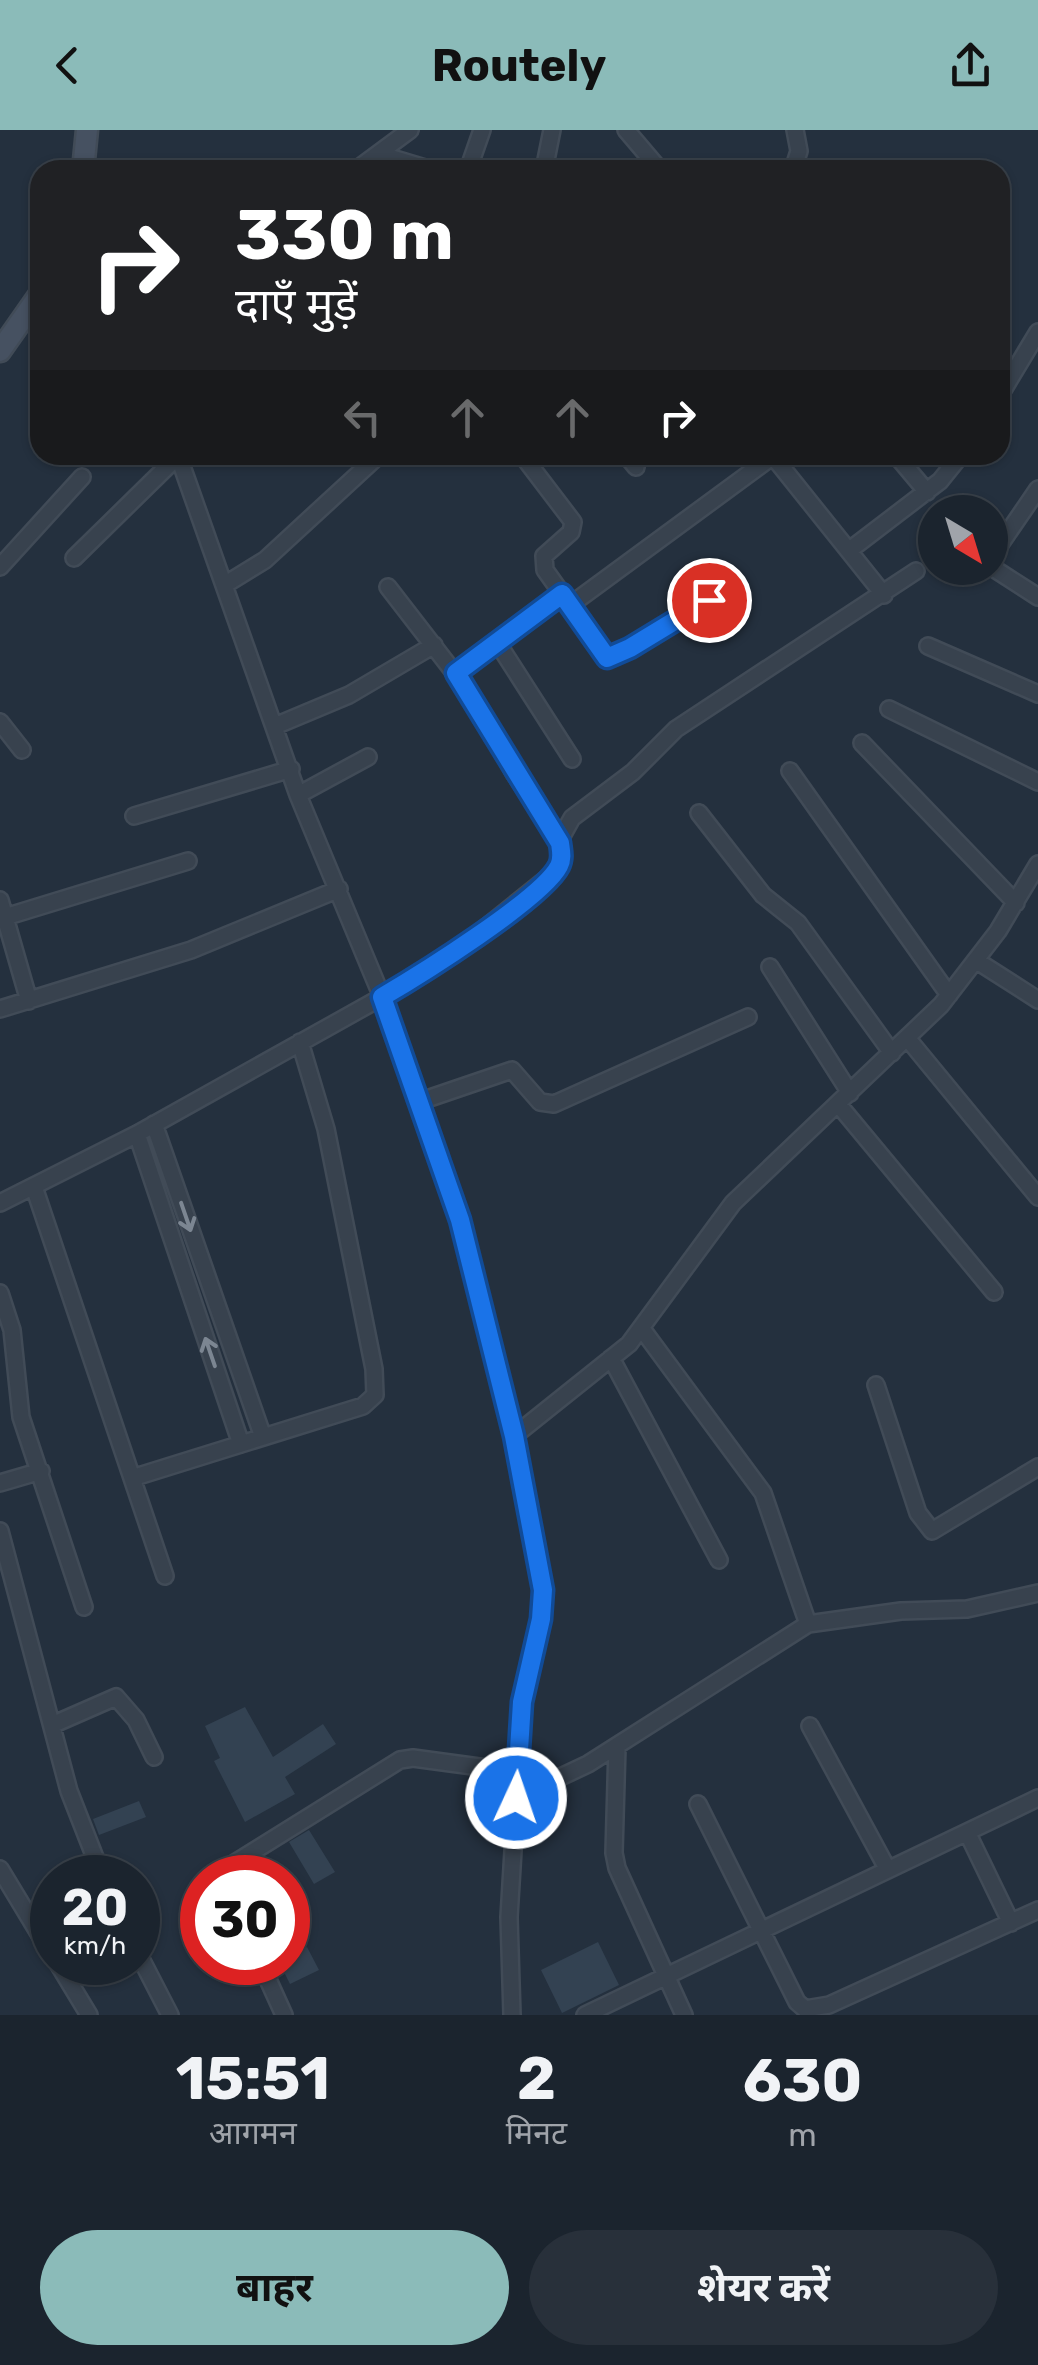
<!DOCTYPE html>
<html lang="hi">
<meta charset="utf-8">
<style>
body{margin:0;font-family:Rubik,"Noto Sans Devanagari",sans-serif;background:#28303a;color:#f1f3f6;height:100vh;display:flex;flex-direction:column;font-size:38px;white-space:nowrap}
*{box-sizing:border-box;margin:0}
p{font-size:32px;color:#a0a4aa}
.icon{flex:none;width:55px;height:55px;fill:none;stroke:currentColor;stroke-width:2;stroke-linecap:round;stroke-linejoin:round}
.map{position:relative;height:1885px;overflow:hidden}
.panel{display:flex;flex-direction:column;background:#1b242e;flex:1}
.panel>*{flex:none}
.guide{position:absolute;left:30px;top:30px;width:980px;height:305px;border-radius:30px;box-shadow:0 2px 8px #0004,0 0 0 2px #39414a;background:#202124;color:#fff;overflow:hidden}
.needle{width:65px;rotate:142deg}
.buttons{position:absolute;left:918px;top:365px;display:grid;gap:20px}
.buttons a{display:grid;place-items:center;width:90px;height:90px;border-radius:50%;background:#1b242e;box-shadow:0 2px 8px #0004,0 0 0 2px #39414a;font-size:50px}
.speed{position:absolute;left:30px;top:1725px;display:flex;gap:20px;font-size:50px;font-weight:700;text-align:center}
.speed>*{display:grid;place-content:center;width:130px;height:130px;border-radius:50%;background:#1b242e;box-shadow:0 2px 8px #0004,0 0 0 2px #39414a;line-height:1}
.speed small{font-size:25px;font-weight:400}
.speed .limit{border:15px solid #d22;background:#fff;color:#111}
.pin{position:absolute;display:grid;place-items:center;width:85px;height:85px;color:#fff;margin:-42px;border:5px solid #fff;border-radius:50%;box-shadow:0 2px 10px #0007}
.me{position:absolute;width:110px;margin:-55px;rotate:3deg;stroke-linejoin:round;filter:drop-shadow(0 0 8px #0008)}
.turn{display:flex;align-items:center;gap:35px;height:210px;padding:0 40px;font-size:45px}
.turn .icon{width:130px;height:130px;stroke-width:2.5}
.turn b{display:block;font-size:70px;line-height:85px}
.lanes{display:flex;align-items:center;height:95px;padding:0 40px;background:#0003;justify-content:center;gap:50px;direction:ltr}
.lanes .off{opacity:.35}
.eta{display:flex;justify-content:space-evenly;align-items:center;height:170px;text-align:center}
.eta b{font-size:60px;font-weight:700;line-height:70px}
.action{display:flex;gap:20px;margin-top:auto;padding:20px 40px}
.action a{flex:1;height:115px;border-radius:60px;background:#8bbbb9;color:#111;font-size:40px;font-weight:700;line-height:115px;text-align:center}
.action a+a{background:#28303a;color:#f1f3f6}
header{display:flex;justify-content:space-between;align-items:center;height:130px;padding:0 40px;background:#8bbbb9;color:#111;font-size:45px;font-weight:700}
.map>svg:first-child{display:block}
</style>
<header><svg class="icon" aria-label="back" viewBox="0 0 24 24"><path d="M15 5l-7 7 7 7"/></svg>Routely<svg class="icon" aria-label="share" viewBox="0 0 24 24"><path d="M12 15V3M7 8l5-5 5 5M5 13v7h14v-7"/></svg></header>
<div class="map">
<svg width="1038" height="1885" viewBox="0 0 1038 1885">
<rect width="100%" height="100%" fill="#24303e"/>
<path fill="#334252" d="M 245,1577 L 273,1627 L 323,1594 L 336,1614 L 285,1647 L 295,1664 L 245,1692 L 214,1631 L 220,1628 L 205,1596 Z
M 139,1671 L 146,1687 L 99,1705 L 93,1689 Z
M 309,1700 L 335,1742 L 314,1754 L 289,1712 Z
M 598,1812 L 619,1855 L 562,1883 L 541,1840 Z
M 307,1817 L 319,1840 L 290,1854 L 279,1832 L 288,1832 L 288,1827 Z"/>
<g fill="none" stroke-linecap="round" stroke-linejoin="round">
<defs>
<path id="street" d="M 626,0 L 660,40
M 382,25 L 432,40
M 356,40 L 410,0
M 468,40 L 482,0
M 544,40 L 552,0
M 793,40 L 799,21 L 795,0
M 1000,265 L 1038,202
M 178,325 L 298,665 L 382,867 L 459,1090 L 514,1306 L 543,1460 L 541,1489 L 522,1572 L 509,1787 L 512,1885
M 522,325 L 573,392 L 571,402 L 544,426 L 545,440 L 607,527 L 631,519 L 735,454
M 626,325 L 636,337
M 772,325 L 884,465
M 896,325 L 927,362
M 851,419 L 940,351 L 961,325
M 74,428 L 179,325
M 990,429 L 1038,359
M 990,436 L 1038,467
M 0,437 L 82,347
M 226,454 L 265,430 L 379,325
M 388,457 L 473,567 L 514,643 L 560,713
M 569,476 L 773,326
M 497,512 L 572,629
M 928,516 L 1038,564
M 456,543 L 562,464
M 889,579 L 1038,652
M 0,592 L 22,620
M 275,596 L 349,565 L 434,515
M 862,613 L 1016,773
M 790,641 L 949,865
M 298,665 L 368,627
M 699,683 L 763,765 L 798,793 L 892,923
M 134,686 L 291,639
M 0,770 L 29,871
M 5,787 L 188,731
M 977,831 L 1038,870
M 770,837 L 850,963
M 0,879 L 191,820 L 339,759
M 908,909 L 1038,1067
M 418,972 L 512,940 L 540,972 L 554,974 L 748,887
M 838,974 L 994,1162
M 154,994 L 263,1307
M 137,1004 L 241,1314
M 34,1057 L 165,1446
M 0,1073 L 137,1004 L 382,867 L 449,827 L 556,741 L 562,728 L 562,706 L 572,688 L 633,642 L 676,599 L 916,441
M 0,1163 L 12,1200 L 21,1287 L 84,1477
M 642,1199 L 763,1363 L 808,1494
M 611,1228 L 719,1430
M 876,1255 L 918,1383 L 932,1401 L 1038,1337
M 514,1306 L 629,1214 L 733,1073 L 941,875 L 998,801 L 1038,734
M 132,1348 L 363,1276 L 375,1265 L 374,1239 L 326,999 L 300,912
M 0,1353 L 41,1341
M 0,1401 L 69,1661 L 103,1748
M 52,1595 L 116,1567 L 136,1590 L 154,1627
M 810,1596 L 888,1740
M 617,1617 L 614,1723 L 617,1738 L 684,1885
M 516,1668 L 588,1634 L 808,1494 L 901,1481 L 967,1479 L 1038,1463
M 698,1674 L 797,1872 L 805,1879 L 829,1875 L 1038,1780
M 967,1702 L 1011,1793
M 0,1739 L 52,1825
M 220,1748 L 230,1736 L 400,1630 L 413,1628 L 517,1642
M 138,1823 L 170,1885
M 57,1832 L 89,1885
M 260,1832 L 284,1885
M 585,1885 L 1038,1668"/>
<path id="secondary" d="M 83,40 L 87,0
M 0,221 L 40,164"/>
</defs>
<use href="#street" stroke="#414b57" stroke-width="20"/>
<use href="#secondary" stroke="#414b57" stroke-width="25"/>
<use href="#street" stroke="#38424e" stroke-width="15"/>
<use href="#secondary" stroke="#465161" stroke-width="20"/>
</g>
<defs><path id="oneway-shaft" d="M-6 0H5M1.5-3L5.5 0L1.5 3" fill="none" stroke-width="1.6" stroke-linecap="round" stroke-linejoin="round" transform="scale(2.5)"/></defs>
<g stroke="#7c8692">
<use href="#oneway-shaft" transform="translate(186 1087) rotate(71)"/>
<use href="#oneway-shaft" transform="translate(210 1222) rotate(-109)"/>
</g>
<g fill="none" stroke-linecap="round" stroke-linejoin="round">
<defs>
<path id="route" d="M 516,1668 L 522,1572 L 541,1489 L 543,1460 L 514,1306 L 460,1090 L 382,867 C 418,846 542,769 559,736 C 563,728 561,721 560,713 L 456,543 L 562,464 L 607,528 L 630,518 L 709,470"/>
</defs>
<use href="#route" stroke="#114b97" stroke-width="25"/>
<use href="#route" stroke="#1a73e8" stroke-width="18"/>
</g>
</svg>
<div class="buttons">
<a><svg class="needle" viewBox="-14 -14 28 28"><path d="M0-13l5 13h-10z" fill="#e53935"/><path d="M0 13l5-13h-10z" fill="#a0a4aa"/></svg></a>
</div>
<div class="speed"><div>20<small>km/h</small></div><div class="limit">30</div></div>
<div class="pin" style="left:709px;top:470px;background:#d93025"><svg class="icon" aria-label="arrive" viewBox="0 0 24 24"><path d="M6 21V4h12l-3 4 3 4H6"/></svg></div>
<svg class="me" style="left:516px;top:1668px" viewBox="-20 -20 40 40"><circle r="17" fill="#1a73e8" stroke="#fff" stroke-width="3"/><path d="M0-11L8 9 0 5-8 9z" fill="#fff"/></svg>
<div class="guide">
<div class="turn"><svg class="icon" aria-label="right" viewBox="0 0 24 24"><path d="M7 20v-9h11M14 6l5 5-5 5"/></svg><div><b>330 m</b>दाएँ मुड़ें</div></div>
<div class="lanes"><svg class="icon off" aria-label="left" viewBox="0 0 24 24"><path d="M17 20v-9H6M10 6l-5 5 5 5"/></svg><svg class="icon off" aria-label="ahead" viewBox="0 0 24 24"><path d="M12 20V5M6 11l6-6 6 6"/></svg><svg class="icon off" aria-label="ahead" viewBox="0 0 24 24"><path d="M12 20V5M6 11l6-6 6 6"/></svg><svg class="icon" aria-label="right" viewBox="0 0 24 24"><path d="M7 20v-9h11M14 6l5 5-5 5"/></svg></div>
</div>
</div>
<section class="panel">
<div class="eta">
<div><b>15:51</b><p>आगमन</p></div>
<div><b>2</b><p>मिनट</p></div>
<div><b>630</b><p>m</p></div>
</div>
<div class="action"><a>बाहर</a><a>शेयर करें</a></div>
</section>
